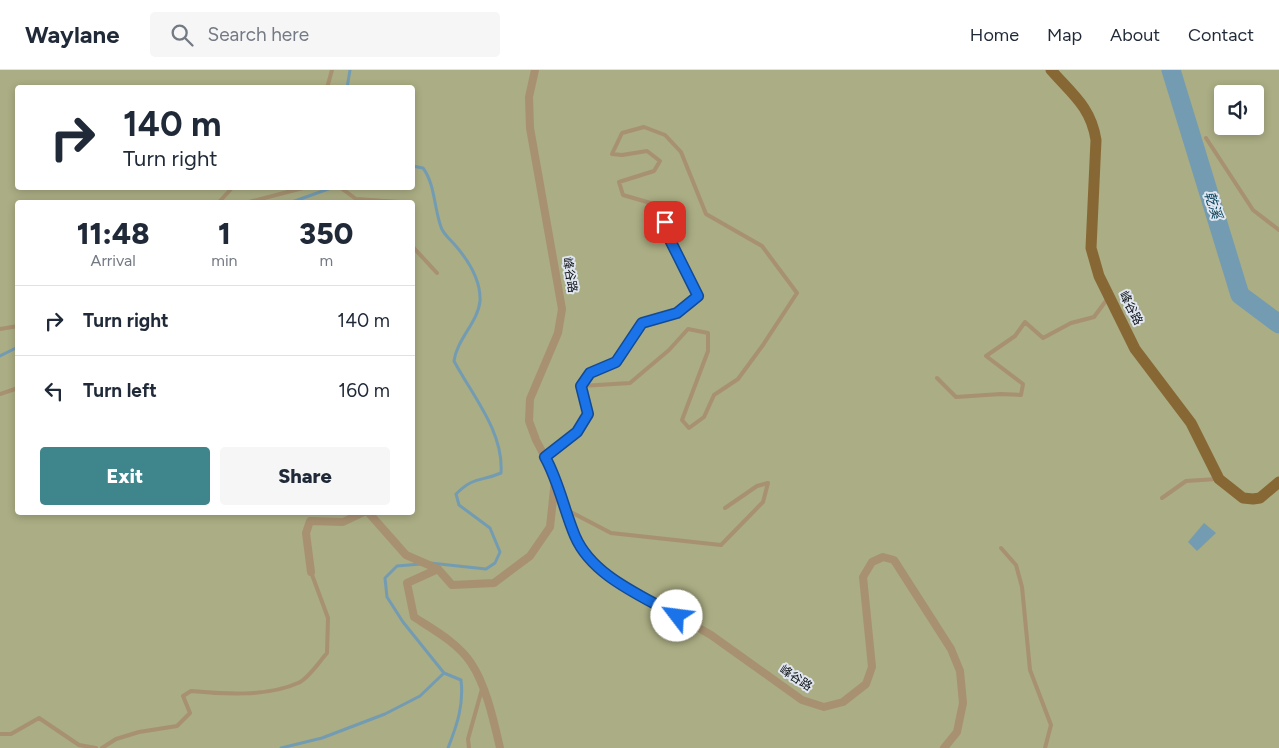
<!DOCTYPE html>
<meta charset="utf-8">
<style>
body{margin:0;font-family:Figtree,"Noto Sans TC",sans-serif;background:#f6f6f7;color:#1f2937;height:100vh;display:flex;flex-direction:column;font-size:19px;white-space:nowrap}
*{box-sizing:border-box;margin:0}
p{font-size:16px;color:#747a83}
.icon{flex:none;width:28px;height:28px;fill:none;stroke:currentColor;stroke-width:2;stroke-linecap:round;stroke-linejoin:round}
.map{position:relative;flex:1;overflow:hidden}
.details{position:absolute;left:15px;top:130px;width:400px;height:315px;display:flex;flex-direction:column;background:#fff;border-radius:5px;box-shadow:0 2px 8px #0003}
.details>*{flex:none}
.banner{position:absolute;left:15px;top:15px;width:400px;height:105px;border-radius:5px;box-shadow:0 2px 8px #0003;background:#fff;color:#1f2937;overflow:hidden}
.fabs{position:absolute;left:1214px;top:15px;display:grid;gap:10px}
.fabs a{display:grid;place-items:center;width:50px;height:50px;border-radius:5px;background:#fff;box-shadow:0 2px 8px #0003;font-size:25px}
.pin{position:absolute;display:grid;place-items:center;width:42px;height:42px;color:#fff;margin:-21px;border-radius:10px;box-shadow:0 2px 8px #0006}
.me{position:absolute;width:55px;margin:-28px;rotate:300deg;stroke-linejoin:round;filter:drop-shadow(0 0 4px #0008)}
.turn{display:flex;align-items:center;gap:18px;height:105px;padding:0 25px;font-size:22px}
.turn .icon{width:65px;height:65px;stroke-width:2.5}
.turn b{display:block;font-size:35px;line-height:42px}
.eta{display:flex;justify-content:space-evenly;align-items:center;height:85px;text-align:center}
.eta b{font-size:30px;font-weight:800;line-height:35px}
.action{display:flex;gap:10px;margin-top:auto;padding:10px 25px}
.action a{flex:1;height:58px;border-radius:5px;background:#3e858c;color:#fff;font-size:20px;font-weight:800;line-height:58px;text-align:center}
.action a+a{background:#f6f6f7;color:#1f2937}
ul{padding:0;list-style:none}
li{display:flex;align-items:center;gap:15px;height:70px;padding:0 25px;border-top:1px solid #e0e1e3}
li div{flex:1}
li b{display:block;font-size:19px}
li em{font-style:normal}
header{display:flex;align-items:center;gap:30px;box-sizing:border-box;height:70px;padding:0 25px;background:#fff;border-bottom:1px solid #e0e1e3}
header strong{font-size:24px}
nav{display:flex;gap:28px;margin-inline-start:auto;font-size:18px}
.search{width:350px;height:45px;background:#f6f6f7;display:flex;align-items:center;gap:12px;box-sizing:border-box;padding:0 18px;border-radius:5px;color:#747a83;font-size:19px}
.map>svg:first-child{display:block}
</style>
<header>
<strong>Waylane</strong>
<div class="search"><svg class="icon" aria-label="search" viewBox="0 0 24 24"><circle cx="10" cy="10" r="6"/><path d="M15 15l6 6"/></svg>Search here</div>
<nav><a>Home</a><a>Map</a><a>About</a><a>Contact</a></nav>
</header>
<div class="map">
<svg width="1279" height="678" viewBox="0 0 1279 678">
<rect width="100%" height="100%" fill="#dfe6f0"/>
<path fill="#abad84" fill-rule="evenodd" d="M 0,0 L 1279,0 L 1279,678 L 0,678 ZM 18,18 L 412,18 L 412,118 L 18,118 ZM 1222,24 L 1255,24 L 1255,56 L 1222,56 ZM 18,132 L 412,132 L 412,442 L 18,442 Z"/>
<path fill="#739cb2" d="M 1204,453 L 1216,463 L 1197,481 L 1188,472 Z"/>
<g fill="none" stroke-linecap="round" stroke-linejoin="round">
<path stroke="#739cb2" stroke-width="3" d="M 347,18 L 350,0
M 412,96 L 423,98 C 435,114 434,138 441,157 C 443,164 451,170 455,175 C 468,190 481,210 480,231 C 478,252 457,269 454,291 C 472,325 504,362 501,403 C 480,412 474,406 456,424 L 459,435 L 490,458 L 500,482 L 495,493 L 486,499 L 430,493
M 292,132 L 331,118
M 0,286 L 18,277
M 444,603 L 461,610 C 464,635 457,655 448,678
M 281,678 L 322,668 L 385,644 L 420,626 L 444,603 L 403,552 L 387,527 L 385,508 L 397,496 L 421,494"/>
<path stroke="#739cb2" stroke-width="19" d="M 1171,0 L 1240,225 L 1279,254"/>
<path stroke="#a79171" stroke-width="4" d="M 327,18 L 332,0
M 1206,68 L 1253,140 L 1279,160
M 341,118 L 356,129 L 400,132
M 219,132 L 232,118
M 249,132 L 303,118
M 412,176 L 437,203
M 0,259 L 18,256
M 937,308 L 956,327 L 1001,324 L 1021,325 L 1023,314 L 986,286 L 1015,266 L 1025,252 L 1043,268 L 1071,253 L 1094,247 L 1108,228
M 0,324 L 18,318
M 545,387 L 577,362 L 588,343 L 581,316 L 590,303 L 616,292 L 642,253 L 677,243 L 698,226 L 669,168 L 661,136 L 623,125 L 619,112 L 654,101 L 660,91 L 647,81 L 622,85 L 612,84 L 622,63 L 644,57 L 665,65 L 681,82 L 706,144 L 762,176 L 797,223 L 763,275 L 738,309 L 714,325 L 704,347 L 689,358 L 682,350 L 708,281 L 708,263 L 688,259 L 669,280 L 630,313 L 581,316
M 1162,428 L 1186,411 L 1217,409
M 567,440 L 611,463 L 721,475 L 763,432 L 768,413 L 757,416 L 725,438
M 1001,478 L 1016,495 L 1022,517 L 1030,600 L 1051,655 L 1045,678
M 0,664 L 11,664 L 39,648 L 79,675 L 96,678
M 102,678 L 116,669 L 139,662 L 177,656 L 190,643 L 183,626 L 191,621 C 223,624 267,627 298,613 C 308,609 319,592 327,583 L 328,548 L 311,502
M 469,678 L 468,669 L 482,619"/>
<path stroke="#a79171" stroke-width="8" d="M 535,0 L 529,27 L 530,58 L 562,239 L 558,263 L 530,329 L 529,351 L 536,370 L 555,406 L 575,467 L 587,487 L 609,506 L 711,565 L 802,630 L 824,637 L 843,632 L 866,614 L 872,597 L 863,507 L 872,492 L 883,487 L 894,490 L 951,579 L 960,601 L 963,633 L 957,662 L 944,678
M 368,442 L 406,485 L 438,499
M 311,502 L 306,463 L 310,451 L 343,452 L 364,442
M 500,678 C 494,652 486,615 471,593 C 458,573 434,560 414,547 L 407,513 L 438,499 L 452,515 L 494,513 L 530,486 L 550,457 L 555,410"/>
<path stroke="#876835" stroke-width="11" d="M 1051,0 C 1072,24 1091,37 1096,70 L 1091,178 L 1099,206 L 1135,279 L 1191,353 L 1219,409 L 1243,428 L 1253,429 L 1260,428 L 1279,412"/>
</g>
<g fill="none" stroke-linecap="round" stroke-linejoin="round">
<defs>
<path id="route" d="M 665,152 L 669,168 L 698,226 L 677,243 L 642,253 L 616,292 L 590,303 L 581,316 L 588,344 L 577,362 L 545,387 C 559,412 564,440 575,466 C 592,506 641,525 677,546"/>
</defs>
<use href="#route" stroke="#114b97" stroke-width="12"/>
<use href="#route" stroke="#1a73e8" stroke-width="9"/>
</g>
<g text-anchor="middle" dominant-baseline="central" stroke-width="4" stroke-linejoin="round" paint-order="stroke">
<g font-size="12" fill="#0e1114" stroke="#dfe6f0">
<text transform="translate(570 205) rotate(80)">峰谷路</text>
<text transform="translate(1131 238) rotate(63)">峰谷路</text>
<text transform="translate(796 608) rotate(33)">峰谷路</text>
</g>
<g font-size="14" font-style="italic" fill="#0a435b" stroke="#dfe6f0">
<text transform="translate(1213 135) rotate(73)">乾溪</text>
</g>
</g>
</svg>
<div class="fabs">
<a><svg class="icon" aria-label="sound" viewBox="0 0 24 24"><path d="M4 9h4l5-4v14l-5-4H4zM17 9q2 3 0 6"/></svg></a>
</div>
<div class="pin" style="left:665px;top:152px;background:#d93025"><svg class="icon" aria-label="arrive" viewBox="0 0 24 24"><path d="M6 21V4h12l-3 4 3 4H6"/></svg></div>
<svg class="me" style="left:677px;top:546px" viewBox="-20 -20 40 40"><circle r="19" fill="#fff"/><path d="M0-13L10 11 0 6-10 11z" fill="#1a73e8"/></svg>
<div class="banner">
<div class="turn"><svg class="icon" aria-label="right" viewBox="0 0 24 24"><path d="M7 20v-9h11M14 6l5 5-5 5"/></svg><div><b>140 m</b>Turn right</div></div>
</div>
<section class="details">
<div class="eta">
<div><b>11:48</b><p>Arrival</p></div>
<div><b>1</b><p>min</p></div>
<div><b>350</b><p>m</p></div>
</div>
<ul>
<li><svg class="icon" aria-label="right" viewBox="0 0 24 24"><path d="M7 20v-9h11M14 6l5 5-5 5"/></svg><div><b>Turn right</b></div><em>140 m</em></li>
<li><svg class="icon" aria-label="left" viewBox="0 0 24 24"><path d="M17 20v-9H6M10 6l-5 5 5 5"/></svg><div><b>Turn left</b></div><em>160 m</em></li>
</ul>
<div class="action"><a>Exit</a><a>Share</a></div>
</section>
</div>
